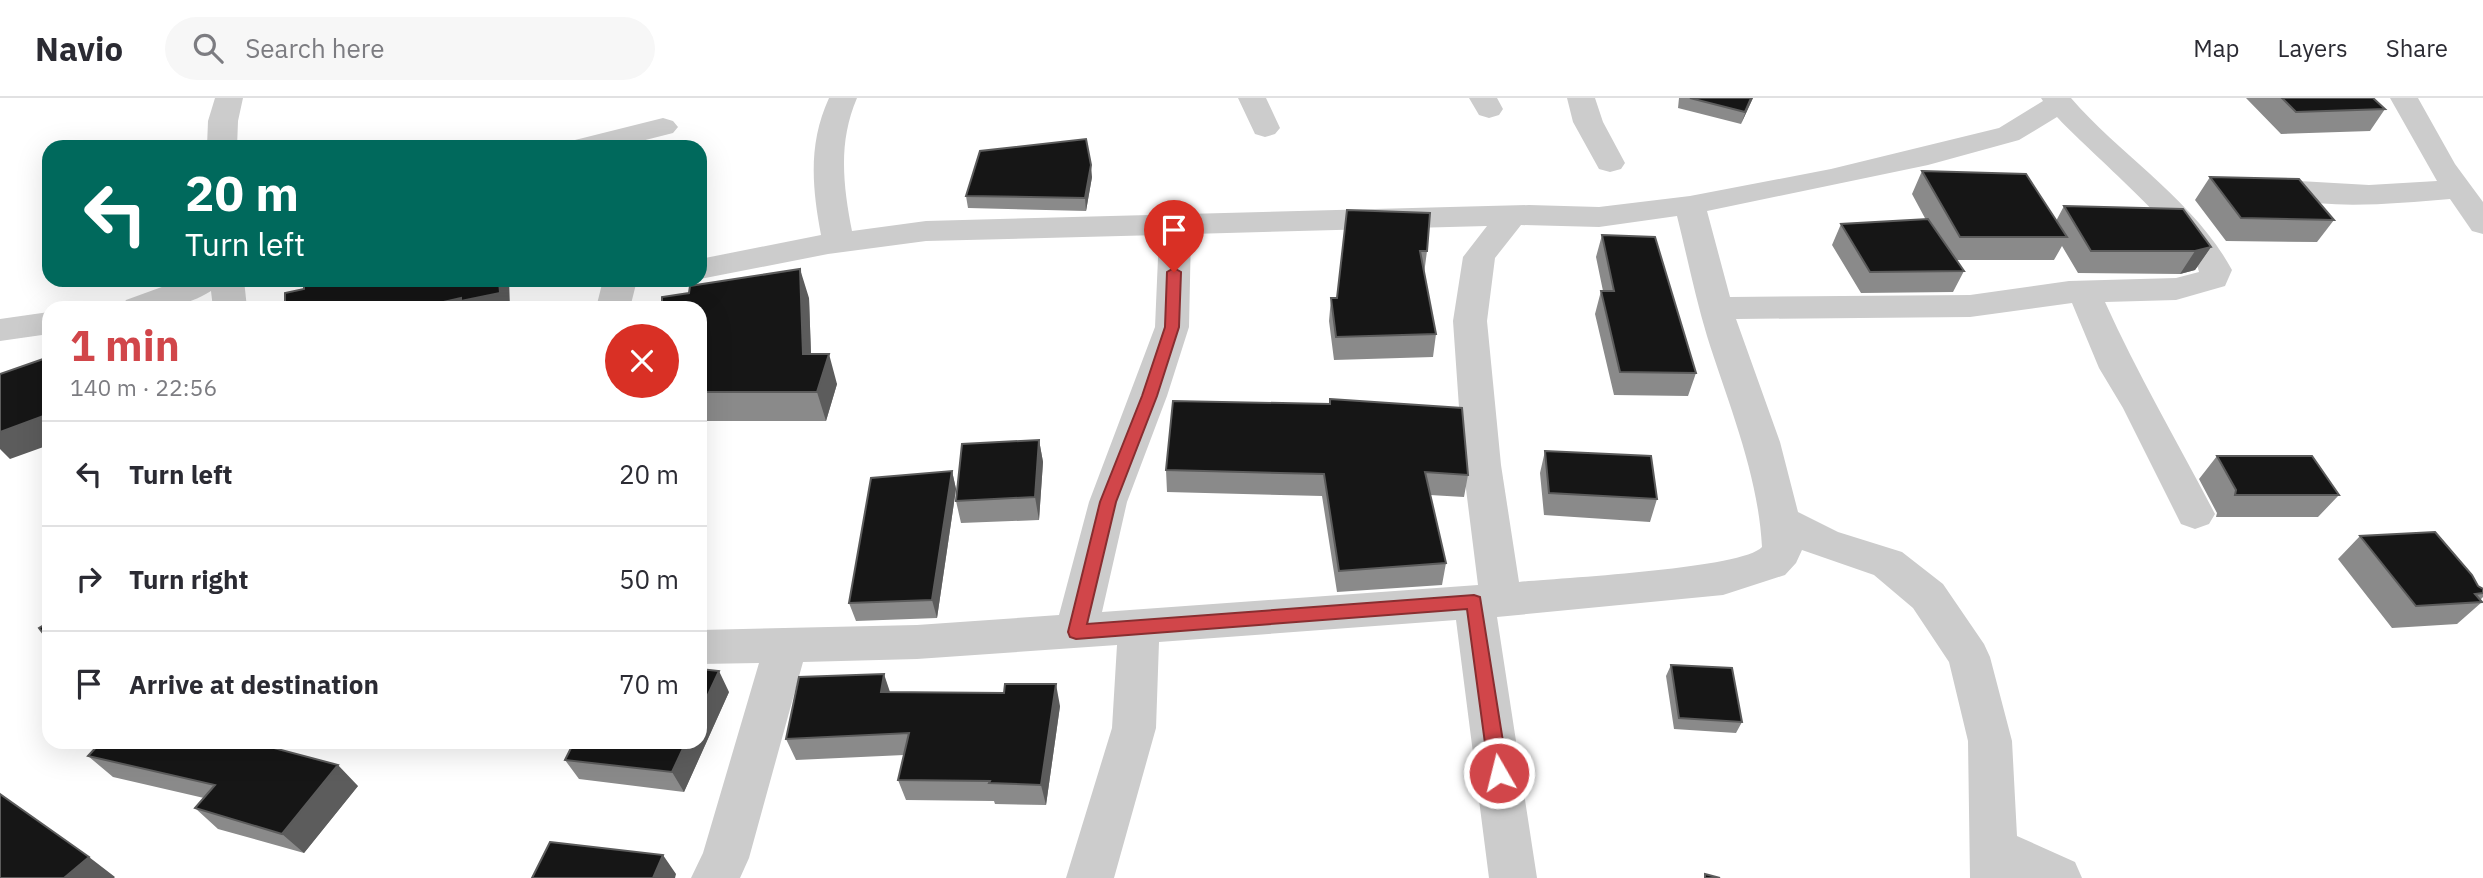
<!DOCTYPE html>
<meta charset="utf-8">
<style>
body{margin:0;font-family:"IBM Plex Sans",sans-serif;background:#f7f7f7;color:#2b2b33;height:100vh;display:flex;flex-direction:column;font-size:26px;white-space:nowrap}
*{box-sizing:border-box;margin:0}
p{font-size:23px;color:#7c7c81}
.icon{flex:none;width:38px;height:38px;fill:none;stroke:currentColor;stroke-width:2;stroke-linecap:round;stroke-linejoin:round}
.map{position:relative;flex:1;overflow:hidden}
.panel{position:absolute;left:42px;top:203px;width:665px;height:448px;display:flex;flex-direction:column;background:#fff;border-radius:21px;box-shadow:0 7px 28px #0002}
.panel>*{flex:none}
.hud{position:absolute;left:42px;top:42px;width:665px;height:147px;border-radius:21px;box-shadow:0 7px 28px #0002;background:#00695c;color:#fff;overflow:hidden}
.pin{position:absolute;display:grid;place-items:center;width:60px;height:60px;color:#fff;margin:-72px -30px;border-radius:50% 50% 50% 0;rotate:-45deg;box-shadow:0 0 7px #0007}
.pin .icon{rotate:45deg}
.me{position:absolute;width:77px;margin:-38px;rotate:352deg;stroke-linejoin:round;filter:drop-shadow(0 0 5px #0008)}
.turn{display:flex;align-items:center;gap:24px;height:147px;padding:0 28px;font-size:32px}
.turn .icon{width:91px;height:91px;stroke-width:2.5}
.turn b{display:block;font-size:49px;line-height:60px}
.round{display:grid;place-items:center;flex:none;width:74px;height:74px;border-radius:37px;background:#f7f7f7}
.overview{display:flex;align-items:center;justify-content:space-between;height:119px;padding:0 28px}
h1{font-size:42px;font-weight:800;line-height:52px;color:#d1464a}
ul{padding:0;list-style:none}
li{display:flex;align-items:center;gap:21px;height:105px;padding:0 28px;border-top:2px solid #e1e1e2}
li div{flex:1}
li b{display:block;font-size:26px}
li em{font-style:normal}
header{display:flex;align-items:center;gap:42px;box-sizing:border-box;height:98px;padding:0 35px;background:#fff;border-bottom:2px solid #e1e1e2}
header strong{font-size:33px}
nav{display:flex;gap:38px;margin-inline-start:auto;font-size:24px}
.search{width:490px;height:63px;background:#f7f7f7;display:flex;align-items:center;gap:18px;box-sizing:border-box;padding:0 24px;border-radius:38px;color:#7c7c81;font-size:26px}
.map>svg:first-child{display:block}
</style>
<header>
<strong>Navio</strong>
<div class="search"><svg class="icon" aria-label="search" viewBox="0 0 24 24"><circle cx="10" cy="10" r="6"/><path d="M15 15l6 6"/></svg>Search here</div>
<nav><a>Map</a><a>Layers</a><a>Share</a></nav>
</header>
<div class="map">
<svg width="2483" height="780" viewBox="0 0 2483 780">
<rect width="100%" height="100%" fill="#fff"/>
<g fill="none" stroke-linecap="round" stroke-linejoin="round">
<path fill="#ccc" fill-rule="evenodd" d="M 215,0 L 243,0 L 238,23 L 237,49 L 207,49 L 208,23 Z
M 829,0 L 857,0 C 838,44 843,87 852,133 L 926,123 L 1529,107 L 1599,109 L 1690,98 L 1831,71 L 1999,30 L 2043,3 L 2041,0 L 2071,0 C 2122,59 2194,102 2232,172 L 2225,188 L 2176,202 L 2105,204 C 2138,277 2178,345 2215,416 L 2209,426 L 2195,431 L 2181,426 L 2123,310 L 2099,270 L 2072,205 L 1970,219 L 1736,221 L 1780,344 L 1798,414 L 1838,434 L 1902,454 L 1943,486 L 1984,546 L 1990,559 L 2012,643 L 2017,738 L 2075,764 L 2082,780 L 1970,780 L 1968,643 L 1949,564 L 1913,510 L 1874,477 L 1802,452 L 1796,465 L 1785,477 L 1723,497 L 1497,519 L 1537,780 L 1489,780 L 1456,522 L 1159,544 L 1156,630 L 1114,780 L 1066,780 L 1112,630 L 1117,547 L 917,561 L 803,564 L 749,760 L 740,780 L 691,780 L 703,755 L 759,565 L 700,566 L 700,532 L 917,527 L 1059,517 L 1089,404 L 1155,229 L 1159,137 L 926,143 L 828,156 L 700,181 L 700,161 L 821,137 C 812,89 808,46 829,0 ZM 2057,19 C 2084,49 2194,142 2199,174 L 2176,180 L 2069,183 L 1970,197 L 1730,199 L 1707,113 L 1928,67 L 2019,42 ZM 1677,118 C 1687,158 1695,198 1707,238 C 1729,308 1758,375 1762,449 C 1742,471 1558,480 1519,484 L 1501,367 L 1487,223 L 1495,160 L 1521,127 L 1599,129 ZM 1487,128 L 1463,159 L 1453,223 L 1463,367 L 1478,487 L 1102,514 L 1127,404 L 1167,298 L 1189,229 L 1191,136 Z
M 1238,0 L 1266,0 L 1280,30 L 1275,36 L 1265,39 L 1255,36 Z
M 1469,0 L 1497,0 L 1503,11 L 1499,17 L 1489,20 L 1479,17 Z
M 1567,0 L 1595,0 L 1603,24 L 1625,65 L 1621,71 L 1610,74 L 1599,71 L 1573,24 Z
M 2390,0 L 2418,0 L 2455,66 L 2483,104 L 2483,136 L 2472,133 L 2450,101 C 2391,106 2328,112 2270,98 L 2266,91 L 2270,84 L 2281,82 L 2369,87 L 2437,83 Z
M 663,20 L 673,23 L 678,29 L 673,35 L 618,49 L 567,49 L 571,43 Z
M 181,182 L 244,182 L 247,210 L 213,210 L 211,193 C 180,212 156,210 121,210 L 126,202 Z
M 603,182 L 637,182 L 630,210 L 596,210 Z
M 49,214 L 49,236 L 0,243 L 0,221 Z"/>
</g>
<path fill="#8a8a8a" d="M 1679,0 L 1753,0 L 1741,26 L 1678,10 Z
M 2246,0 L 2373,0 L 2385,11 L 2370,33 L 2281,36 Z
M 1922,73 L 2056,123 L 2064,108 L 2211,149 L 2195,172 L 2180,176 L 2078,175 L 2062,148 L 2054,162 L 1957,162 L 1964,173 L 1953,194 L 1861,195 L 1832,147 L 1841,126 L 1926,122 L 1912,96 Z
M 1092,79 L 1086,113 L 968,110 L 966,98 Z
M 2210,79 L 2334,122 L 2317,144 L 2226,143 L 2195,102 Z
M 1347,112 L 1427,153 L 1424,176 L 1436,236 L 1433,259 L 1334,262 L 1329,223 L 1331,200 L 1337,200 Z
M 1602,137 L 1696,275 L 1688,298 L 1614,297 L 1595,216 L 1601,193 L 1603,193 L 1596,159 Z
M 809,200 L 811,256 L 837,286 L 826,323 L 700,323 L 700,210 Z
M 1173,303 L 1468,377 L 1464,399 L 1430,397 L 1446,465 L 1442,487 L 1337,494 L 1322,398 L 1167,394 L 1166,372 Z
M 1039,342 L 1043,364 L 1039,422 L 961,425 L 956,403 Z
M 1545,353 L 1657,401 L 1650,424 L 1544,417 L 1540,375 Z
M 2217,358 L 2339,397 L 2318,419 L 2216,419 L 2217,415 L 2199,381 Z
M 952,373 L 956,391 L 937,520 L 856,523 L 849,505 Z
M 2360,438 L 2478,488 L 2483,491 L 2483,499 L 2480,502 L 2482,504 L 2457,526 L 2392,530 L 2338,461 Z
M 1671,567 L 1742,624 L 1736,635 L 1674,631 L 1666,578 Z
M 729,594 L 684,694 L 579,681 L 565,662 Z
M 890,594 L 1060,608 L 1046,707 L 995,706 L 994,703 L 906,702 L 898,682 L 904,657 L 796,662 L 786,641 Z
M 88,658 L 358,688 L 304,755 L 218,731 L 195,710 L 204,700 L 113,679 Z"/>
<path fill="#5c5c5c" d="M 1751,0 L 1753,0 L 1752,2 L 1741,26 Z
M 1091,67 L 1092,79 L 1086,113 L 1085,100 Z
M 2211,149 L 2195,172 L 2180,176 L 2195,153 Z
M 800,171 L 809,200 L 812,285 L 803,256 Z
M 499,182 L 509,182 L 510,210 L 417,210 Z
M 829,256 L 837,286 L 826,323 L 817,294 Z
M 49,316 L 49,347 L 10,361 L 0,351 L 0,334 Z
M 1039,342 L 1043,364 L 1039,422 L 1035,399 Z
M 952,373 L 956,391 L 937,520 L 932,502 Z
M 719,573 L 729,594 L 684,694 L 672,674 L 686,644 L 700,644 L 700,614 Z
M 884,576 L 891,597 L 881,594 Z
M 1056,586 L 1060,608 L 1046,707 L 1041,687 Z
M 338,667 L 358,688 L 304,755 L 282,736 Z
M 663,757 L 676,776 L 675,780 L 653,780 Z
M 89,759 L 115,779 L 114,780 L 64,780 Z"/>
<path fill="#161616" stroke="#5c5c5c" stroke-width="2" d="M 1690,0 L 1751,0 L 1745,14 Z
M 2282,0 L 2373,0 L 2385,11 L 2296,14 Z
M 1086,41 L 1091,67 L 1085,100 L 966,98 L 980,53 Z
M 1922,73 L 2026,76 L 2067,139 L 1960,139 Z
M 2210,79 L 2299,81 L 2334,122 L 2241,120 Z
M 2064,108 L 2183,111 L 2211,149 L 2195,153 L 2091,153 Z
M 1347,112 L 1430,115 L 1427,153 L 1420,153 L 1436,236 L 1336,239 L 1331,200 L 1337,200 Z
M 1928,121 L 1964,173 L 1870,174 L 1841,126 Z
M 1602,137 L 1655,139 L 1696,275 L 1620,274 L 1601,193 L 1614,193 Z
M 800,171 L 803,256 L 829,256 L 817,294 L 700,294 L 700,210 L 662,210 L 662,199 L 689,195 L 690,188 Z
M 304,182 L 499,182 L 500,195 L 461,203 L 461,200 L 417,210 L 285,210 L 285,195 L 304,191 Z
M 49,259 L 49,316 L 0,334 L 0,276 Z
M 1330,301 L 1462,310 L 1468,377 L 1425,374 L 1446,465 L 1339,473 L 1324,376 L 1166,372 L 1173,303 L 1330,306 Z
M 1039,342 L 1035,399 L 956,403 L 962,346 Z
M 1545,353 L 1651,358 L 1657,401 L 1549,395 Z
M 2217,358 L 2312,358 L 2339,397 L 2235,397 L 2236,392 Z
M 952,373 L 932,502 L 849,505 L 871,380 Z
M 2435,434 L 2472,477 L 2478,488 L 2483,491 L 2483,495 L 2475,496 L 2482,504 L 2416,508 L 2360,438 Z
M 49,524 L 49,543 L 39,530 Z
M 1671,567 L 1732,570 L 1742,624 L 1679,620 Z
M 700,571 L 719,573 L 700,614 Z
M 884,576 L 881,594 L 1004,595 L 1005,586 L 1056,586 L 1041,687 L 989,685 L 990,683 L 898,682 L 909,635 L 786,641 L 799,579 Z
M 101,644 L 251,644 L 338,667 L 282,736 L 195,710 L 215,687 L 88,658 Z
M 574,644 L 686,644 L 672,674 L 565,662 Z
M 0,696 L 89,759 L 64,780 L 0,780 Z
M 550,744 L 663,757 L 653,780 L 532,780 Z
M 1705,776 L 1720,780 L 1705,780 Z"/>
<path fill="#d1464a" stroke="#882e30" stroke-width="2" d="M 1174,170 L 1181,174 L 1179,229 L 1157,298 L 1116,404 L 1087,526 L 1474,497 L 1480,499 L 1508,675 L 1506,681 L 1499,684 L 1492,681 L 1489,675 L 1467,511 L 1076,541 L 1070,539 L 1068,534 L 1100,404 L 1142,298 L 1165,229 L 1167,174 Z"/>
</svg>
<div class="pin" style="left:1174px;top:174px;background:#d93025"><svg class="icon" aria-label="arrive" viewBox="0 0 24 24"><path d="M6 21V4h12l-3 4 3 4H6"/></svg></div>
<svg class="me" style="left:1499px;top:675px" viewBox="-20 -20 40 40"><circle r="17" fill="#d1464a" stroke="#fff" stroke-width="3"/><path d="M0-11L8 9 0 5-8 9z" fill="#fff"/></svg>
<div class="hud">
<div class="turn"><svg class="icon" aria-label="left" viewBox="0 0 24 24"><path d="M17 20v-9H6M10 6l-5 5 5 5"/></svg><div><b>20 m</b>Turn left</div></div>
</div>
<section class="panel">
<div class="overview"><div><h1>1 min</h1><p>140 m · 22:56</p></div><a class="round" style="background:#d93025;color:#fff"><svg class="icon" aria-label="close" viewBox="0 0 24 24"><path d="M6 6l12 12M18 6L6 18"/></svg></a></div>
<ul>
<li><svg class="icon" aria-label="left" viewBox="0 0 24 24"><path d="M17 20v-9H6M10 6l-5 5 5 5"/></svg><div><b>Turn left</b></div><em>20 m</em></li>
<li><svg class="icon" aria-label="right" viewBox="0 0 24 24"><path d="M7 20v-9h11M14 6l5 5-5 5"/></svg><div><b>Turn right</b></div><em>50 m</em></li>
<li><svg class="icon" aria-label="arrive" viewBox="0 0 24 24"><path d="M6 21V4h12l-3 4 3 4H6"/></svg><div><b>Arrive at destination</b></div><em>70 m</em></li>
</ul>
</section>
</div>
